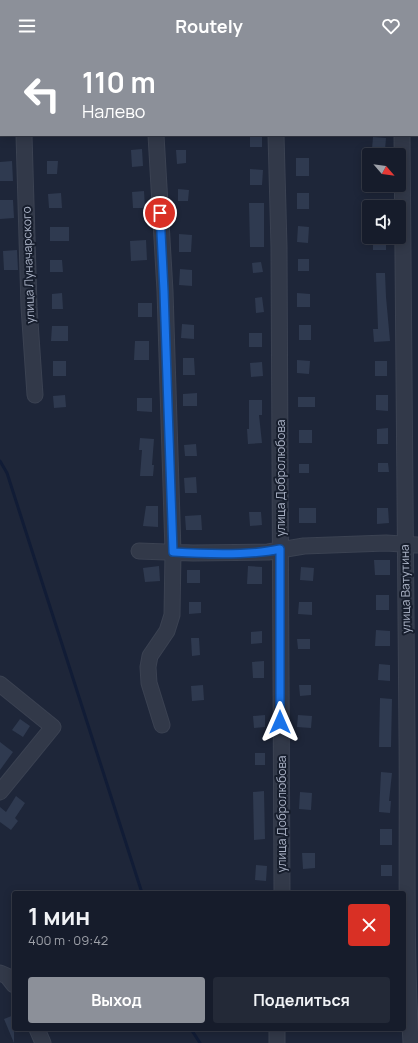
<!DOCTYPE html>
<html lang="ru">
<meta charset="utf-8">
<style>
body{margin:0;font-family:Manrope,sans-serif;background:#232937;color:#f1f3f6;height:100vh;display:flex;flex-direction:column;font-size:15px;white-space:nowrap}
*{box-sizing:border-box;margin:0}
p{font-size:13px;color:#9ea1a9}
.icon{flex:none;width:22px;height:22px;fill:none;stroke:currentColor;stroke-width:2;stroke-linecap:round;stroke-linejoin:round}
.map{position:relative;flex:1;overflow:hidden}
.drawer{position:absolute;left:12px;top:839px;width:394px;height:140px;display:flex;flex-direction:column;background:#161c2b;border-radius:4px;box-shadow:0 2px 10px #0003,0 0 0 1px #353a47}
.drawer>*{flex:none}
.hud{position:absolute;left:0px;top:0px;width:418px;height:84px;box-shadow:0 2px 10px #0003,0 0 0 1px #353a47;background:#8c9099;color:#fff;overflow:hidden}
.needle{width:26px;rotate:118deg}
.fabs{position:absolute;left:362px;top:96px;display:grid;gap:8px}
.fabs a{display:grid;place-items:center;width:44px;height:44px;border-radius:4px;background:#161c2b;box-shadow:0 2px 10px #0003,0 0 0 1px #353a47;font-size:20px}
.pin{position:absolute;display:grid;place-items:center;width:34px;height:34px;color:#fff;margin:-17px;border:2px solid #fff;border-radius:50%;box-shadow:0 1px 4px #0007}
.me{position:absolute;width:44px;margin:-22px;rotate:0deg;stroke-linejoin:round;filter:drop-shadow(0 0 3px #0008)}
.turn{display:flex;align-items:center;gap:14px;height:84px;padding:0 16px;font-size:18px}
.turn .icon{width:52px;height:52px;stroke-width:2.5}
.turn b{display:block;font-size:28px;line-height:34px}
.round{display:grid;place-items:center;flex:none;width:42px;height:42px;border-radius:4px;background:#232937}
.head{display:flex;align-items:center;justify-content:space-between;height:68px;padding:0 16px}
h1{font-size:24px;font-weight:700;line-height:30px}
.cta{display:flex;gap:8px;margin-top:auto;padding:8px 16px}
.cta a{flex:1;height:46px;border-radius:4px;background:#8c9099;color:#fff;font-size:16px;font-weight:700;line-height:46px;text-align:center}
.cta a+a{background:#232937;color:#f1f3f6}
header{display:flex;justify-content:space-between;align-items:center;height:52px;padding:0 16px;background:#8c9099;color:#fff;font-size:18px;font-weight:700}
.map>svg:first-child{display:block}
</style>
<header><svg class="icon" aria-label="menu" viewBox="0 0 24 24"><path d="M4 6h16M4 12h16M4 18h16"/></svg>Routely<svg class="icon" aria-label="heart" viewBox="0 0 24 24"><path d="M12 20l-8-8c-3-5 5-10 8-4 3-6 11-1 8 4z"/></svg></header>
<div class="map">
<svg width="418" height="991" viewBox="0 0 418 991">
<rect width="100%" height="100%" fill="#1e2639"/>
<g fill="none" stroke-linecap="round" stroke-linejoin="round">
<path stroke="#111c36" stroke-width="3" d="M 0,409 L 7,421 L 142,841
M 191,977 L 200,991"/>
</g>
<path fill="#2f3a50" d="M 250,83 L 262,83 L 262,95 L 250,95 Z
M 373,85 L 386,86 L 385,98 L 372,97 Z
M 142,97 L 143,114 L 132,115 L 131,98 Z
M 176,98 L 186,98 L 186,111 L 177,112 Z
M 296,106 L 309,106 L 309,124 L 296,124 Z
M 12,109 L 13,129 L 0,129 L 0,110 Z
M 47,109 L 58,109 L 57,122 L 47,122 Z
M 250,117 L 263,118 L 262,133 L 250,133 Z
M 178,137 L 189,138 L 188,149 L 178,149 Z
M 144,139 L 145,156 L 133,156 L 132,140 Z
M 61,141 L 62,156 L 49,156 L 48,142 Z
M 297,141 L 309,141 L 309,157 L 297,157 Z
M 0,148 L 13,148 L 14,166 L 0,167 Z
M 249,151 L 264,151 L 264,195 L 250,195 Z
M 298,174 L 309,175 L 308,191 L 297,190 Z
M 50,175 L 69,175 L 69,189 L 50,189 Z
M 179,182 L 192,183 L 191,200 L 179,200 Z
M 386,186 L 386,198 L 373,198 L 373,187 Z
M 146,188 L 147,208 L 131,209 L 130,189 Z
M 17,198 L 18,218 L 4,218 L 3,199 Z
M 298,207 L 309,207 L 309,219 L 298,219 Z
M 50,208 L 62,208 L 63,220 L 50,220 Z
M 261,210 L 263,220 L 253,221 L 252,211 Z
M 180,217 L 192,218 L 192,234 L 179,233 Z
M 376,221 L 385,221 L 386,245 L 390,289 L 374,290 L 373,277 L 378,277 Z
M 62,241 L 63,257 L 52,257 L 52,242 Z
M 297,241 L 310,242 L 310,255 L 297,255 Z
M 262,245 L 264,260 L 256,261 L 255,246 Z
M 138,251 L 152,251 L 152,265 L 138,265 Z
M 182,272 L 194,273 L 194,287 L 181,286 Z
M 299,273 L 311,273 L 311,288 L 299,288 Z
M 52,274 L 68,274 L 68,289 L 51,289 Z
M 249,281 L 262,281 L 262,295 L 249,295 Z
M 135,289 L 149,289 L 149,308 L 134,308 Z
M 183,306 L 194,306 L 195,323 L 183,323 Z
M 297,308 L 310,309 L 309,322 L 297,321 Z
M 53,309 L 66,309 L 66,324 L 53,324 Z
M 375,309 L 387,309 L 387,324 L 375,324 Z
M 262,310 L 263,324 L 251,325 L 250,311 Z
M 197,341 L 197,354 L 183,354 L 183,342 Z
M 65,343 L 66,355 L 54,356 L 53,344 Z
M 376,343 L 388,343 L 388,359 L 376,358 Z
M 298,345 L 315,345 L 315,355 L 298,355 Z
M 137,346 L 152,346 L 152,360 L 137,359 Z
M 249,348 L 262,348 L 262,363 L 259,363 L 262,391 L 248,392 L 247,377 L 249,377 Z
M 388,376 L 388,392 L 377,392 L 377,377 Z
M 299,378 L 312,378 L 312,391 L 299,391 Z
M 140,386 L 154,387 L 152,413 L 154,413 L 153,424 L 140,424 L 142,398 L 139,398 Z
M 196,392 L 197,404 L 185,404 L 184,393 Z
M 378,411 L 388,411 L 389,420 L 378,420 Z
M 299,412 L 309,412 L 309,421 L 299,421 Z
M 196,425 L 197,441 L 185,441 L 184,426 Z
M 146,454 L 158,454 L 158,475 L 143,474 Z
M 299,456 L 316,456 L 316,471 L 299,471 Z
M 377,456 L 388,456 L 389,471 L 377,472 Z
M 249,460 L 261,460 L 262,473 L 250,474 Z
M 201,463 L 202,478 L 186,478 L 185,464 Z
M 374,508 L 390,508 L 390,523 L 375,523 Z
M 159,514 L 160,529 L 145,530 L 143,516 Z
M 248,514 L 262,515 L 262,532 L 247,532 Z
M 301,515 L 314,516 L 313,529 L 300,528 Z
M 187,518 L 200,518 L 200,531 L 187,531 Z
M 376,543 L 389,543 L 389,558 L 376,558 Z
M 189,550 L 201,550 L 201,561 L 189,562 Z
M 299,550 L 312,550 L 312,563 L 298,562 Z
M 376,578 L 390,579 L 390,594 L 375,594 Z
M 262,579 L 262,591 L 251,592 L 251,580 Z
M 191,586 L 199,586 L 200,603 L 192,604 Z
M 297,587 L 310,587 L 310,597 L 298,597 Z
M 264,609 L 264,626 L 253,626 L 252,610 Z
M 379,612 L 390,613 L 390,629 L 378,628 Z
M 203,633 L 204,648 L 192,649 L 191,634 Z
M 299,633 L 311,633 L 311,643 L 300,644 Z
M 380,646 L 392,647 L 391,695 L 379,695 Z
M 265,663 L 265,675 L 254,676 L 253,664 Z
M 298,663 L 312,664 L 311,676 L 297,675 Z
M 20,667 L 30,674 L 23,685 L 12,678 Z
M 0,690 L 13,700 L 0,718 Z
M 255,701 L 265,701 L 265,713 L 255,713 Z
M 381,720 L 392,721 L 389,749 L 391,749 L 390,761 L 379,760 Z
M 264,739 L 265,787 L 254,788 L 253,740 Z
M 300,740 L 312,741 L 311,758 L 299,757 Z
M 16,744 L 25,751 L 15,766 L 18,769 L 11,778 L 0,770 L 0,755 L 6,760 Z
M 380,777 L 392,777 L 392,793 L 380,793 Z
M 302,801 L 315,801 L 315,816 L 303,817 Z
M 256,813 L 267,814 L 266,829 L 255,828 Z
M 381,813 L 392,813 L 392,824 L 381,824 Z
M 14,963 L 14,991 L 4,967 Z"/>
<g fill="none" stroke-linecap="round" stroke-linejoin="round">
<defs>
<path id="minor" d="M 23,0 L 23,1
M 151,0 L 151,1
M 402,0 L 402,1
M 266,1 L 269,0
M 24,83 L 29,255 L 35,343
M 156,83 L 165,239 L 173,500 L 172,563 L 167,579 L 150,604 L 148,615 L 149,631 L 162,673
M 276,83 L 279,195 L 282,841
M 402,83 C 402,284 404,485 407,685 C 408,787 405,889 411,991
M 139,499 L 193,501 L 268,500 L 304,494 L 386,491 L 418,493
M 0,632 L 53,675 L 0,740
M 0,921 L 7,924 L 14,933
M 37,977 L 43,991
M 277,991 L 277,977"/>
</defs>
<use href="#minor" stroke="#3b4252" stroke-width="17"/>
<use href="#minor" stroke="#323949" stroke-width="15"/>
</g>
<g fill="none" stroke-linecap="round" stroke-linejoin="round">
<defs>
<path id="route" d="M 160,161 L 164,239 L 173,500 C 205,502 249,504 280,497 L 280,670"/>
</defs>
<use href="#route" stroke="#114b97" stroke-width="10"/>
<use href="#route" stroke="#1a73e8" stroke-width="7"/>
</g>
<g text-anchor="middle" dominant-baseline="central" stroke-width="4" stroke-linejoin="round" paint-order="stroke">
<g font-size="12" fill="#abb3c6" stroke="#171e2d">
<text transform="translate(28 213) rotate(-92)">улица Луначарского</text>
<text transform="translate(280 426) rotate(-90)">улица Добролюбова</text>
<text transform="translate(405 537) rotate(-91)">улица Ватутина</text>
<text transform="translate(281 762) rotate(-90)">улица Добролюбова</text>
</g>
</g>
</svg>
<div class="fabs">
<a><svg class="needle" viewBox="-14 -14 28 28"><path d="M0-13l5 13h-10z" fill="#e53935"/><path d="M0 13l5-13h-10z" fill="#9ea1a9"/></svg></a>
<a><svg class="icon" aria-label="sound" viewBox="0 0 24 24"><path d="M4 9h4l5-4v14l-5-4H4zM17 9q2 3 0 6"/></svg></a>
</div>
<div class="pin" style="left:160px;top:161px;background:#d93025"><svg class="icon" aria-label="arrive" viewBox="0 0 24 24"><path d="M6 21V4h12l-3 4 3 4H6"/></svg></div>
<svg class="me" style="left:280px;top:670px" viewBox="-20 -20 40 40"><path d="M0-17L14 15 0 8-14 15z" fill="#1a73e8" stroke="#fff" stroke-width="4"/></svg>
<div class="hud">
<div class="turn"><svg class="icon" aria-label="left" viewBox="0 0 24 24"><path d="M17 20v-9H6M10 6l-5 5 5 5"/></svg><div><b>110 m</b>Налево</div></div>
</div>
<section class="drawer">
<div class="head"><div><h1>1 мин</h1><p>400 m · 09:42</p></div><a class="round" style="background:#d93025;color:#fff"><svg class="icon" aria-label="close" viewBox="0 0 24 24"><path d="M6 6l12 12M18 6L6 18"/></svg></a></div>
<div class="cta"><a>Выход</a><a>Поделиться</a></div>
</section>
</div>
